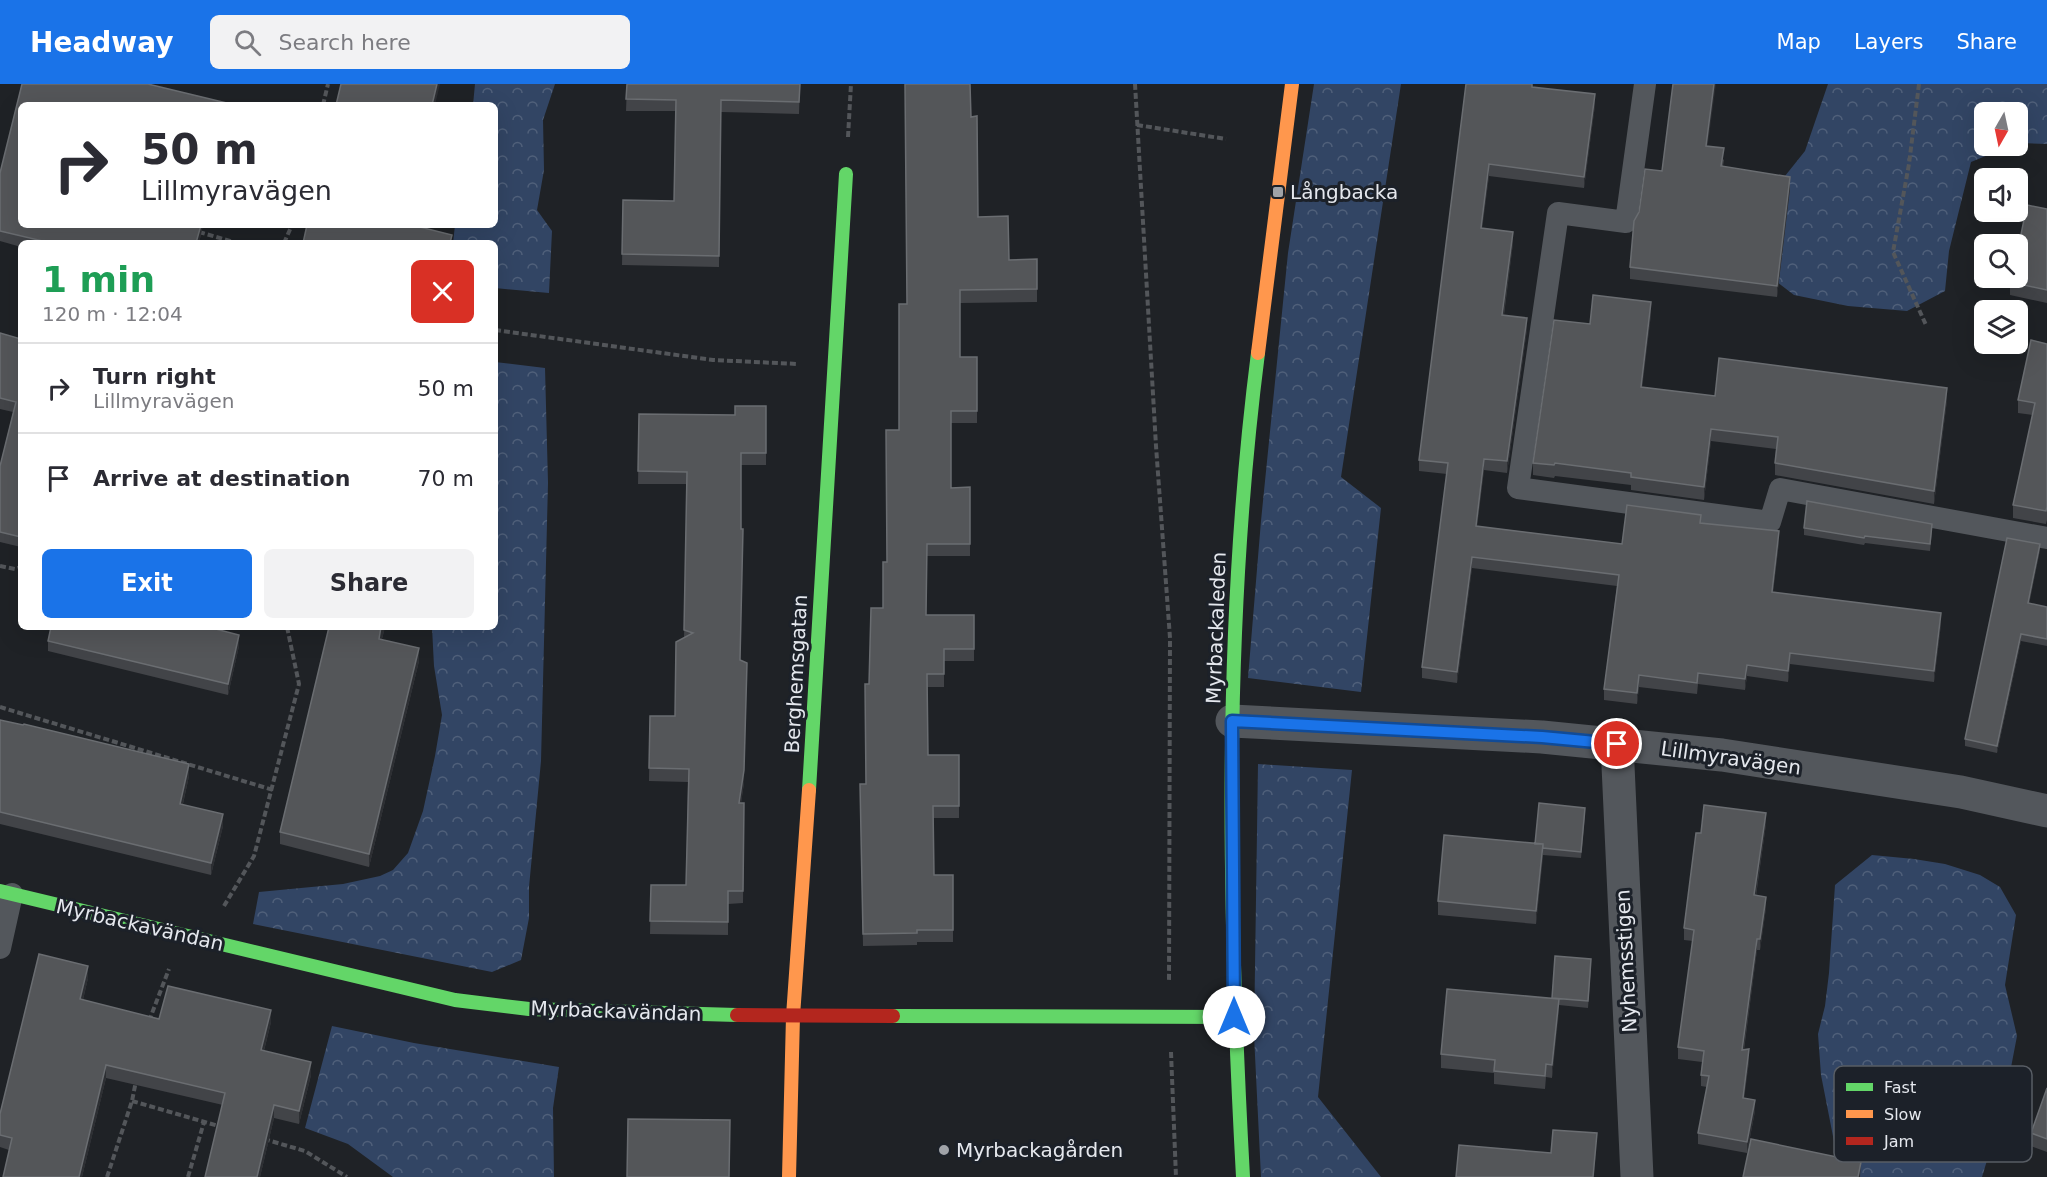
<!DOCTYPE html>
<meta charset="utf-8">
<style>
body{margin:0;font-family:"DejaVu Sans",sans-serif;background:#f2f2f3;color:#2b2b33;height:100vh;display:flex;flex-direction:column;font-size:22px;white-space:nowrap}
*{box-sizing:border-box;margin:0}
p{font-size:20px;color:#7c7c81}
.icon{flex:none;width:33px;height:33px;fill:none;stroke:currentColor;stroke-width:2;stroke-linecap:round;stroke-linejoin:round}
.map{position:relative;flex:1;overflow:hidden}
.side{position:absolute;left:18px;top:156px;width:480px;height:390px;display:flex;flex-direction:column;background:#fff;border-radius:9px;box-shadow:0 6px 24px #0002}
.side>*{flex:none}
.hud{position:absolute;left:18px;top:18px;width:480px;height:126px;border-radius:9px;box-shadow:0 6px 24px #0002;background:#fff;color:#2b2b33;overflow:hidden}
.needle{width:39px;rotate:189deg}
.controls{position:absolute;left:1974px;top:18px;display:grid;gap:12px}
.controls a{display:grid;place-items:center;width:54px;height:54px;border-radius:9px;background:#fff;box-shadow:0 6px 24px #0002;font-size:30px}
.pin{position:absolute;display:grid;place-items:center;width:51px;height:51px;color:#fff;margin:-26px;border:3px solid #fff;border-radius:50%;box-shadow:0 2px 6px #0007}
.me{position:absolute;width:66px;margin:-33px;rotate:0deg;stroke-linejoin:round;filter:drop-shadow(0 0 4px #0008)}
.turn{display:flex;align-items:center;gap:21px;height:126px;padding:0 24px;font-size:27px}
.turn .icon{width:78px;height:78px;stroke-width:2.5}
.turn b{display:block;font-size:42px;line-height:51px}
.round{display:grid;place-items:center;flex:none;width:63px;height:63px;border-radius:9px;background:#f2f2f3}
.head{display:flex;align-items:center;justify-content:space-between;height:102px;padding:0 24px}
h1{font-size:36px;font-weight:600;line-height:45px;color:#1e9e55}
.button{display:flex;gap:12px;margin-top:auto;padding:12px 24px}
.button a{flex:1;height:69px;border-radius:9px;background:#1a73e8;color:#fff;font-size:24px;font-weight:600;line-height:69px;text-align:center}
.button a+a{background:#f2f2f3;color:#2b2b33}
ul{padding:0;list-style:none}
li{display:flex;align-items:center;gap:18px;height:90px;padding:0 24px;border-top:2px solid #e1e1e2}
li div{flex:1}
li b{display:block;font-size:22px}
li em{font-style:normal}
header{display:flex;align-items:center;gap:36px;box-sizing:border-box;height:84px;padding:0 30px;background:#1a73e8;color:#fff}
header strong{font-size:28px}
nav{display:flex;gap:33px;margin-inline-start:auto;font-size:21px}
.search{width:420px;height:54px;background:#f2f2f3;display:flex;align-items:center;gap:15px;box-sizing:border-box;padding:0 21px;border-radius:9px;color:#7c7c81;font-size:22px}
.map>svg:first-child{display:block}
</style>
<header>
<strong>Headway</strong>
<div class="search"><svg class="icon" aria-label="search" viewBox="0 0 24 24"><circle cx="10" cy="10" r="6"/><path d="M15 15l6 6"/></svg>Search here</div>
<nav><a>Map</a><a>Layers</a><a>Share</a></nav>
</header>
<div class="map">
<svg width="2047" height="1093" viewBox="0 0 2047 1093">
<defs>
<pattern id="forest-crowns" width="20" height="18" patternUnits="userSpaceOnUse" patternTransform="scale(1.5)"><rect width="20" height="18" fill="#324564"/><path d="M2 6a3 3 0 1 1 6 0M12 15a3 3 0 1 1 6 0" fill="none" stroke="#50607a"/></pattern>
</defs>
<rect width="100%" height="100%" fill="#1f2226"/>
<path fill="url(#forest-crowns)" d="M 475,0 L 555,0 L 543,36 L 544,86 L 537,126 L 552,147 L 549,209 L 495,204 L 495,159 L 453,159 L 455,141 L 495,141 L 495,21 L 473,21 Z
M 1314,0 L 1401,0 L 1341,393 L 1381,424 L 1361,608 L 1248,594 L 1261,437 L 1288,169 Z
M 1828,0 L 2047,0 L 2047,60 L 2018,59 L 2018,28 L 1984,28 L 1984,62 L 2010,62 L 1971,78 L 1949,167 L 1945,207 L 1907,227 L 1848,222 L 1794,211 L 1764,188 L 1769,112 L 1805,67 Z
M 495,278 L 545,284 L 548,399 L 541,677 L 529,803 L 529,834 L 521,876 L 492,888 L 253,840 L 259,808 L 343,800 L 380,792 L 393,786 L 408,769 L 423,727 L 435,672 L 442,631 L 434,582 L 432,543 L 495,543 Z
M 1258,680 L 1352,686 L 1318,1013 L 1381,1093 L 1261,1093 L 1254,951 Z
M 1872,771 L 1914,775 L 1945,780 L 1980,791 L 2000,803 L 2016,831 L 2005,901 L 2017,952 L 2004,1020 L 1982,1093 L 1841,1093 L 1821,991 L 1818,950 L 1825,922 L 1829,889 L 1835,801 Z
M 332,942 L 414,959 L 559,983 L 553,1024 L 554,1093 L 393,1093 L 348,1060 L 305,1044 Z"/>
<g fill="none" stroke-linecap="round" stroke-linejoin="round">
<path stroke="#53565a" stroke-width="4" stroke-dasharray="6 3" stroke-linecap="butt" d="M 1135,0 L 1156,362 L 1170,554 L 1169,897
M 1919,0 L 1909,80 L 1893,168 L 1926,241
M 323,21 L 328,0
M 1137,41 L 1226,55
M 848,53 L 851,0
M 199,148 L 237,159
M 284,159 L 292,141
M 495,246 L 713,276 L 798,280
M 0,482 L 15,485 L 21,483
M 0,623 L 273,706
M 224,822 L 254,772 L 299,600 L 287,543
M 149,937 L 169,885
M 1171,968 L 1176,1093
M 132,1017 L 222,1043
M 264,1055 L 305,1067 L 347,1093
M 107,1093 L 132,1017 L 136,997
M 188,1093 L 204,1038"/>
<path stroke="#53575c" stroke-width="22" d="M 1645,0 L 1626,138 L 1558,129 L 1518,404 L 1770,438 L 1780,405 L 2047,454
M 0,864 L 12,810"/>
<path stroke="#53575c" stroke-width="33" d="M 1232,637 L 1542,653 L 1722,671 L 1961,708 L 2047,727
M 1617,660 L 1637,1093"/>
<path stroke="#63d668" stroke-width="14" d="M 809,706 L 846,90
M 0,807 L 455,916 L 529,925 L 737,931
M 893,932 L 1234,933
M 1243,1093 C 1228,819 1223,542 1258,269"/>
<path stroke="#ff974d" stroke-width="14" d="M 1258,269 L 1292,0
M 789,1093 L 793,932 L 809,706"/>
<path stroke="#b3261e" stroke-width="14" d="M 737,931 L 893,932"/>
</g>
<path fill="#424448" d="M 627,0 L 800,0 L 799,30 L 721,28 L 719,183 L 622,181 L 623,116 L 674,117 L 676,27 L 626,27 Z
M 1466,0 L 1533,3 L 1595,21 L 1584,104 L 1489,92 L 1482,144 L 1513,159 L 1504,231 L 1527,245 L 1507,389 L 1484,386 L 1477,442 L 1622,460 L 1701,439 L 1779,458 L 1773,508 L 1941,540 L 1934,598 L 1790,580 L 1788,598 L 1747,592 L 1745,606 L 1698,600 L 1697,610 L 1639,603 L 1637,620 L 1604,616 L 1604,605 L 1617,502 L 1472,484 L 1457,599 L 1422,594 L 1422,583 L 1447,390 L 1419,387 L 1419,376 Z
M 21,21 L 203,141 L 199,159 L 21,159 L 21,163 L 0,157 L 0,89 Z
M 971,33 L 978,133 L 1009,176 L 1037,175 L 1037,218 L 960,219 L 960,273 L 977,273 L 977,339 L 951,339 L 951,404 L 970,403 L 970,472 L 927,472 L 926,531 L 974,531 L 974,577 L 944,577 L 944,603 L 927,603 L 928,671 L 959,671 L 959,734 L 933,734 L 934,791 L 953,791 L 953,858 L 917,858 L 917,861 L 863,862 L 860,700 L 866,700 L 869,600 L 883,524 L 887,478 L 899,346 L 907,220 Z
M 1708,62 L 1724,76 L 1723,82 L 1790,105 L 1777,213 L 1630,195 L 1630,183 L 1639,128 Z
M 2047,125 L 2047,219 L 2010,211 L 2010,198 Z
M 1651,230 L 1642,303 L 1715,312 L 1947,316 L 1934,420 L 1775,391 L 1775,379 L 1776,365 L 1711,357 L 1704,416 L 1631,406 L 1631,401 L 1555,392 L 1554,394 L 1533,391 L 1533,379 L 1590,240 Z
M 0,249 L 21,255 L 21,463 L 0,458 L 0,382 L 13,328 L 0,325 Z
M 2047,260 L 2047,436 L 2046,440 L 2013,434 L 2013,421 L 2033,331 L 2018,329 L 2018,316 Z
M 766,322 L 766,381 L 741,381 L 740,576 L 744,699 L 741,719 L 744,719 L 743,819 L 728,820 L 728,851 L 650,850 L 651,801 L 686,801 L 688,698 L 649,697 L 650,632 L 675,632 L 684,554 L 687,400 L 638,400 L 639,330 L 735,331 Z
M 1804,444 L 1932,447 L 1930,467 L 1865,459 L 1864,461 L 1804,451 Z
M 2040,466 L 2029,520 L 2047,523 L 2047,562 L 2021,557 L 1997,669 L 1965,662 L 1965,655 Z
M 210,543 L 210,544 L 239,562 L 228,611 L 48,567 L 48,557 Z
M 329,543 L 385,543 L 382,555 L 419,577 L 369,783 L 280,760 L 280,748 Z
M 0,636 L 189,692 L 183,720 L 223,742 L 211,791 L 0,740 Z
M 1585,731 L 1581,774 L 1543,771 L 1536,840 L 1438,831 L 1438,817 Z
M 1766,740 L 1756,812 L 1766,824 L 1760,866 L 1757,866 L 1744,966 L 1749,977 L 1744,1014 L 1755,1027 L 1747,1069 L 1698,1060 L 1698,1049 L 1707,1003 L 1701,1002 L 1701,991 L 1702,978 L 1678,975 L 1678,963 L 1693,857 L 1684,856 L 1684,844 L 1701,749 Z
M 1591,882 L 1588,924 L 1559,921 L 1552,994 L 1546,993 L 1545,1005 L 1494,1000 L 1494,989 L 1441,984 L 1441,970 L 1552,915 Z
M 88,894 L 83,916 L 159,935 L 271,938 L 264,967 L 311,991 L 299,1040 L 274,1034 L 260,1093 L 205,1093 L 223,1021 L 106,994 L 82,1093 L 3,1093 L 9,1066 L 0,1063 L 0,1030 Z
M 2047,1004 L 2047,1068 L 2031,1062 L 2031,1049 Z"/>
<path fill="#2d2f33" d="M 437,0 L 440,0 L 435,21 L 432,21 Z
M 1714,0 L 1716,0 L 1706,74 L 1706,62 Z
M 1595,10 L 1595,21 L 1584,104 L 1584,93 Z
M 1489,80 L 1489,92 L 1481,155 L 1481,144 Z
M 1790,93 L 1790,105 L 1777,213 L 1777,202 Z
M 201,141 L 203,141 L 199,159 L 196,159 Z
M 1513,148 L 1513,159 L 1502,242 L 1502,231 Z
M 1651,218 L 1651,230 L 1641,315 L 1641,303 Z
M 1527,234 L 1527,245 L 1507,389 L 1507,377 Z
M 1947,304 L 1947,316 L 1934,420 L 1934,407 Z
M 1711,345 L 1711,357 L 1704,416 L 1704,403 Z
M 1484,375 L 1484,386 L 1476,453 L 1476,442 Z
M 1779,447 L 1779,458 L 1772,519 L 1772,508 Z
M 2040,460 L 2040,466 L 2028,526 L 2028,519 Z
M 1472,473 L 1472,484 L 1457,599 L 1457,588 Z
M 1941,529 L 1941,540 L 1934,598 L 1934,587 Z
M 381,543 L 385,543 L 379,567 L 379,555 Z
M 2021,550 L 2021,557 L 1997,669 L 1997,662 Z
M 239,551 L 239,562 L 228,611 L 228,600 Z
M 419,564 L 419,577 L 369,783 L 369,770 Z
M 1790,569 L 1790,580 L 1788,598 L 1788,587 Z
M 1747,581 L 1747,592 L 1745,606 L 1745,595 Z
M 747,591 L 744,699 L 739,732 L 739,719 Z
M 1639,591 L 1639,603 L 1637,620 L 1637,609 Z
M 189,680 L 189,692 L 180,732 L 180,720 Z
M 1766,729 L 1766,740 L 1754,823 L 1754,811 Z
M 223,730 L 223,742 L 211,791 L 211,779 Z
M 1543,760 L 1543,774 L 1536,840 L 1536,827 Z
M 1766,813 L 1766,824 L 1760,866 L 1760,855 Z
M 1757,855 L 1757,866 L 1742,977 L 1742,966 Z
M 88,882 L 88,894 L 80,928 L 80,915 Z
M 1559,915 L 1559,929 L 1552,994 L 1552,981 Z
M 271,926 L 271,938 L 261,978 L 261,966 Z
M 1749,965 L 1749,977 L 1743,1025 L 1743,1014 Z
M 311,978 L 311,991 L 299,1040 L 299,1027 Z
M 106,981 L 106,994 L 82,1093 L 79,1093 Z
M 1755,1016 L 1755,1027 L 1747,1069 L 1747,1058 Z
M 274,1021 L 274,1034 L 260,1093 L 257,1093 Z
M 1597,1049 L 1594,1093 L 1593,1093 Z
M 1861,1078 L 1860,1093 L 1858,1093 Z"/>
<path fill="#545659" stroke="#6a6d71" stroke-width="1.5" d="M 22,0 L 148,0 L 235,21 L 21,21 L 21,141 L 201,141 L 196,159 L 51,159 L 0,147 L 0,89 Z
M 341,0 L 437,0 L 432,21 L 336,21 Z
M 627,0 L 800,0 L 799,18 L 721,16 L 719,172 L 622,170 L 623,116 L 674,117 L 676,16 L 626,15 Z
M 905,0 L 970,0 L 971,33 L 977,32 L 978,133 L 1008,132 L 1009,176 L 1037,175 L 1037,205 L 960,206 L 960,273 L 977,273 L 977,327 L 951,327 L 951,404 L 970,403 L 970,460 L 927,460 L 926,531 L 974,531 L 974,565 L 944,565 L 944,590 L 927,590 L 928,671 L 959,671 L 959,722 L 933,722 L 934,791 L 953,791 L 953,846 L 917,846 L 917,849 L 863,850 L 860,700 L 866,700 L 865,600 L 869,600 L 871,524 L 883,524 L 883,478 L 887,478 L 886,346 L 899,346 L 899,220 L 907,220 Z
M 1466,0 L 1532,0 L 1532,3 L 1595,10 L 1584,93 L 1489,80 L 1481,144 L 1513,148 L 1502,231 L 1527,234 L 1507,377 L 1484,375 L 1476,442 L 1622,460 L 1627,421 L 1701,431 L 1700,439 L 1779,447 L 1772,508 L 1941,529 L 1934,587 L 1790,569 L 1788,587 L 1747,581 L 1745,595 L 1698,589 L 1697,599 L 1639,591 L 1637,609 L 1604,605 L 1619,491 L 1472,473 L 1457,588 L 1422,583 L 1448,379 L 1419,376 Z
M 1673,0 L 1714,0 L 1706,62 L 1724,64 L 1721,82 L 1790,93 L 1777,202 L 1630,183 L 1634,137 L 1639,128 L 1645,85 L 1662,87 Z
M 2027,121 L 2047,125 L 2047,206 L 2010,198 L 2011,194 L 2018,194 L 2018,165 Z
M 307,141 L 412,141 L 452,151 L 450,159 L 303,159 Z
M 1593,211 L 1651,218 L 1641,303 L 1715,312 L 1719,274 L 1947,304 L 1934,407 L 1775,379 L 1778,353 L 1711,345 L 1704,403 L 1631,393 L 1631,389 L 1555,379 L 1554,381 L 1533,379 L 1554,236 L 1590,240 Z
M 0,249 L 21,255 L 21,453 L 0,448 L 0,382 L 16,318 L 0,314 Z
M 2031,256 L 2047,260 L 2047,423 L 2046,427 L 2013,421 L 2035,319 L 2018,316 Z
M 735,322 L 766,322 L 766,369 L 741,369 L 741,445 L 743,445 L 740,576 L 747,579 L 744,686 L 739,719 L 744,719 L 743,807 L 728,807 L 728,838 L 650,837 L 651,801 L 686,801 L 689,685 L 649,684 L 650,632 L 675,632 L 676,558 L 693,549 L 684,546 L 687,388 L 638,387 L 639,330 L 735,331 Z
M 1807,417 L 1932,440 L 1930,460 L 1865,452 L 1864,454 L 1804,444 Z
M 2007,454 L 2040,460 L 2028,519 L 2047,523 L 2047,555 L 2021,550 L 1997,662 L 1965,655 Z
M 51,543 L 208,543 L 239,551 L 228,600 L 48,557 Z
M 329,543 L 381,543 L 379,555 L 419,564 L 369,770 L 280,748 Z
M 0,636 L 23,641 L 24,640 L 189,680 L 180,720 L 223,730 L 211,779 L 0,728 Z
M 1539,719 L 1585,724 L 1581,768 L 1543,764 L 1543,760 L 1535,760 Z
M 1704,721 L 1766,729 L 1754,811 L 1766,813 L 1760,855 L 1757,855 L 1742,966 L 1749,965 L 1743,1014 L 1755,1016 L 1747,1058 L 1698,1049 L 1709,992 L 1701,991 L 1704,967 L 1678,963 L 1694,846 L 1684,844 L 1696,749 L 1701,749 Z
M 1444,751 L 1543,760 L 1536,827 L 1438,817 Z
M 39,870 L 88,882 L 80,915 L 159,935 L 168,902 L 271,926 L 261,966 L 311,978 L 299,1027 L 274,1021 L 257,1093 L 205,1093 L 225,1009 L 106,981 L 79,1093 L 3,1093 L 12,1054 L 0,1051 L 0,1030 Z
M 1555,872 L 1591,875 L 1588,917 L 1552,914 Z
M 1447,905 L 1559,915 L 1552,981 L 1546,980 L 1545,992 L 1494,987 L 1495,976 L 1441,970 Z
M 2047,1004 L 2047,1055 L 2031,1049 Z
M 628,1035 L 730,1036 L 729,1093 L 627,1093 Z
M 1553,1046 L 1597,1049 L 1593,1093 L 1456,1093 L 1459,1061 L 1551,1069 Z
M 1751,1055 L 1861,1078 L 1858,1093 L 1743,1093 Z"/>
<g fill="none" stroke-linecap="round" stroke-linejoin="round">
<defs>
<path id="route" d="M 1234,933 L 1232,637 L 1542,653 L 1617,660"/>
</defs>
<use href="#route" stroke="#114b97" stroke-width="15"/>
<use href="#route" stroke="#1a73e8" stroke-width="10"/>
</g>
<g fill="#a0a3a8" stroke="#1c2129" stroke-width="2">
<rect x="1272" y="102" width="12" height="12" rx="3"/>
<circle cx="944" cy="1066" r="6"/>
</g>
<g text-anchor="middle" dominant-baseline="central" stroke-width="6" stroke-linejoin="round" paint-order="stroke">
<g font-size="20" fill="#e5e8ee" stroke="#1c2129" text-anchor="start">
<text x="1290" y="108">Långbacka</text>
<text x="956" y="1066">Myrbackagården</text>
</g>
<g font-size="20" fill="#e5e8ee" stroke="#1c2129">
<text transform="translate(1216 544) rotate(-88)">Myrbackaleden</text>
<text transform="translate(796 590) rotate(-87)">Berghemsgatan</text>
<text transform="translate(1731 674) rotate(8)">Lillmyravägen</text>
<text transform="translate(140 841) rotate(13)">Myrbackavändan</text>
<text transform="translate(1626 877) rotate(-93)">Nyhemsstigen</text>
<text transform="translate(616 927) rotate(2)">Myrbackavändan</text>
</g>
</g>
<rect x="1834" y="982" width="198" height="96" rx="9" fill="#1c2129" stroke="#585d64" stroke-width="1.5"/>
<rect x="1846" y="999" width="27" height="8" fill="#63d668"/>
<rect x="1846" y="1026" width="27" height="8" fill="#ff974d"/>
<rect x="1846" y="1053" width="27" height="8" fill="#b3261e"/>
<g font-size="16" fill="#e5e8ee">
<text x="1884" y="1009">Fast</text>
<text x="1884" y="1036">Slow</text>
<text x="1884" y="1063">Jam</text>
</g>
</svg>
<div class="controls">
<a><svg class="needle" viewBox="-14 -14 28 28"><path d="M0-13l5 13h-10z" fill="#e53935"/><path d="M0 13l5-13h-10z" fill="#7c7c81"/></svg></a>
<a><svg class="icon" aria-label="sound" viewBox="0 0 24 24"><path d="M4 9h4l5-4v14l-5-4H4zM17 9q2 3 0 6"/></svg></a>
<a><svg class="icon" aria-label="search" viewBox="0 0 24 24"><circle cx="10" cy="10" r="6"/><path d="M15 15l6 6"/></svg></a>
<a><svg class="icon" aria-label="layers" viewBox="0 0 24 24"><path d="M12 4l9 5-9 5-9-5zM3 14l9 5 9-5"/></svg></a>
</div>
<div class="pin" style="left:1617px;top:660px;background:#d93025"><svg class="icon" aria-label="arrive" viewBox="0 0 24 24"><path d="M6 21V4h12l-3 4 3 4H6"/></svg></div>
<svg class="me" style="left:1234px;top:933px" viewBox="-20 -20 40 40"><circle r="19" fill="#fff"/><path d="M0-13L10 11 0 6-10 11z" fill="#1a73e8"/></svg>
<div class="hud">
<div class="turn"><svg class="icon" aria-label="right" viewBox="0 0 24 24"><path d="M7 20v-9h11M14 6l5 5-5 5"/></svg><div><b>50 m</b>Lillmyravägen</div></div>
</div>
<section class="side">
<div class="head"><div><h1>1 min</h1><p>120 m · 12:04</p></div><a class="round" style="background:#d93025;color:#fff"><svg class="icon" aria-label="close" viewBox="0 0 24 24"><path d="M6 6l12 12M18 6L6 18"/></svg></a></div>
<ul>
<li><svg class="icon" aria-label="right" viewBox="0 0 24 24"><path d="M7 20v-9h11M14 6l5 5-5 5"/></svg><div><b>Turn right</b><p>Lillmyravägen</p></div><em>50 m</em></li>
<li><svg class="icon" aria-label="arrive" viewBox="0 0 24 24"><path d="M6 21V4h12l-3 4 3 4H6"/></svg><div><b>Arrive at destination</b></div><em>70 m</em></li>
</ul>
<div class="button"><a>Exit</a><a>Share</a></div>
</section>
</div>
